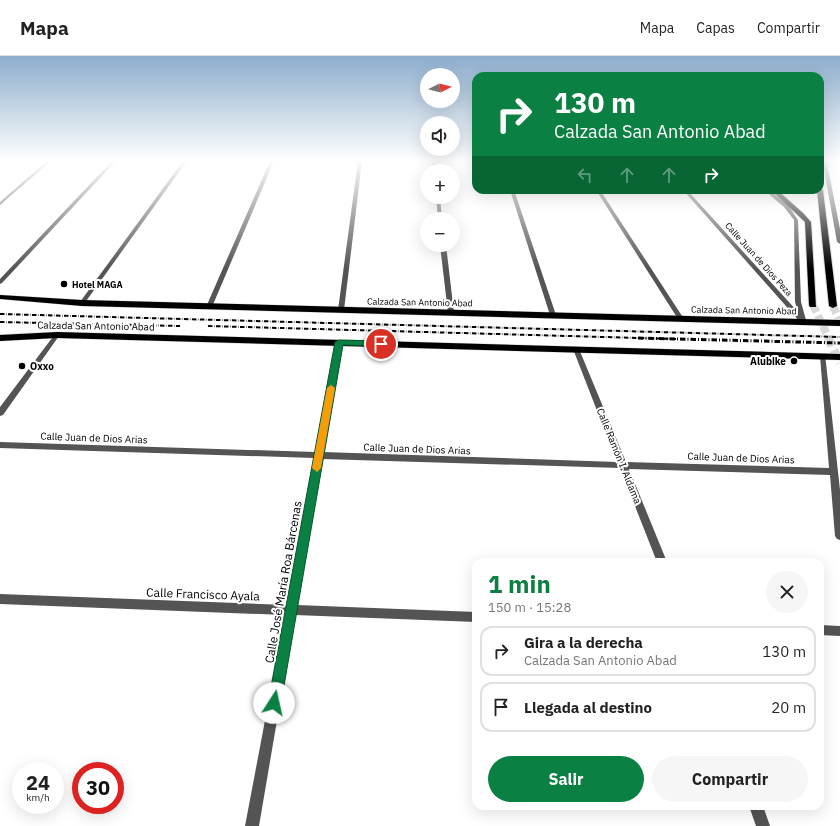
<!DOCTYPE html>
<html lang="es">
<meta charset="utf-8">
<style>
body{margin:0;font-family:"IBM Plex Sans",sans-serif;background:#f6f6f6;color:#222;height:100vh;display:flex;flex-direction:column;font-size:15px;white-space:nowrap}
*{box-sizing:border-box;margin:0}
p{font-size:13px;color:#767676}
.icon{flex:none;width:22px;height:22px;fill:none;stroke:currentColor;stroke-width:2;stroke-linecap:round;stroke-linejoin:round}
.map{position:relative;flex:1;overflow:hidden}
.details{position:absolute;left:472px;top:502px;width:352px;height:252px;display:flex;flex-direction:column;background:#fff;border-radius:12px;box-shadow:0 4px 16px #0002}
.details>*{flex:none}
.banner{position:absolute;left:472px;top:16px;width:352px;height:122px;border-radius:12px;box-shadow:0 4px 16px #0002;background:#0b8043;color:#fff;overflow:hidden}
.needle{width:26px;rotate:84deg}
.tools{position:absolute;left:420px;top:12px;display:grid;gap:8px}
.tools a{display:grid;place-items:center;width:40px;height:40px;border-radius:50%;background:#fff;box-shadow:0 4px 16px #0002;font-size:20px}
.speed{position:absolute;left:12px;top:706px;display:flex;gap:8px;font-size:20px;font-weight:700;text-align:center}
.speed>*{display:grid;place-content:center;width:52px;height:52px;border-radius:50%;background:#fff;box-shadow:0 4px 16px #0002;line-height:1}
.speed small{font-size:10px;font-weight:400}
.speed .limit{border:6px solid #d22;background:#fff;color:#111}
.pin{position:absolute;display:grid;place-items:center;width:34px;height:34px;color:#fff;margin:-17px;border:2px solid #fff;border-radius:50%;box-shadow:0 1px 4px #0007}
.me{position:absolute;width:44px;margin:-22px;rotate:10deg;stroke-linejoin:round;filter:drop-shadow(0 0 3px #0008)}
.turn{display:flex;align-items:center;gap:14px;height:84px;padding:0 16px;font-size:18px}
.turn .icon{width:52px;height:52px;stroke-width:2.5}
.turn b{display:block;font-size:28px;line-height:34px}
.lanes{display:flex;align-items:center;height:38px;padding:0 16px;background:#0003;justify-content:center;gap:20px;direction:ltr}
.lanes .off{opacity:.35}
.round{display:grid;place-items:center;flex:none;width:42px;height:42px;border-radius:21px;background:#f6f6f6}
.summary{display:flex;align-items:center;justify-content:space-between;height:68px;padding:0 16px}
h1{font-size:24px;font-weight:700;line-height:30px;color:#0b8043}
.action{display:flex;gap:8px;margin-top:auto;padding:8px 16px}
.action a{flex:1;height:46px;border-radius:24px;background:#0b8043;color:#fff;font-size:16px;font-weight:700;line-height:46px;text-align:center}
.action a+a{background:#f6f6f6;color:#222}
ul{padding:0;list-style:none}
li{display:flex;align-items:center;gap:12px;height:50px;margin:0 8px 6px;padding:0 8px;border:2px solid #e0e0e0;border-radius:12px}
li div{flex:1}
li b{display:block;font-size:15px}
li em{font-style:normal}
header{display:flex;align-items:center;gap:24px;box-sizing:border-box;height:56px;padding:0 20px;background:#fff;border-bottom:1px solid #e0e0e0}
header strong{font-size:19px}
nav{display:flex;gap:22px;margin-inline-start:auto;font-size:14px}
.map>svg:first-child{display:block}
</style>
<header>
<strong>Mapa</strong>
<nav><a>Mapa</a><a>Capas</a><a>Compartir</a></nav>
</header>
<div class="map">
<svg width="840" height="770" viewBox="0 0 840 770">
<rect width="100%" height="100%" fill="#fff"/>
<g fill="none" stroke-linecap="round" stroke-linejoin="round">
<path stroke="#d9d9d9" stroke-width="8" stroke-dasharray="8 3.5" stroke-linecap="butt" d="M 813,249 L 829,283
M 833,250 L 840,265"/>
<path stroke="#d9d9d9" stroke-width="9" stroke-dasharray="9 4.5" stroke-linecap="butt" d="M 828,282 L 840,307"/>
<defs>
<path id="primary" d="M 820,132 L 823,134 L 837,250 L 833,252 L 829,250 L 817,134 L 820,134 Z
M 771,134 L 777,134 L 803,157 L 811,166 L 816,251 L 810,251 L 809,249 L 805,166 Z"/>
<path id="trunk" d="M 0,239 L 82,244 L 840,264 L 840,270 L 82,250 L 0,243 Z
M 57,276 L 840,298 L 840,304 L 57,282 L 0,285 L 0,279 Z"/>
</defs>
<use href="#primary" stroke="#dbdbdb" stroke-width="2"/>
<use href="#trunk" stroke="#dbdbdb" stroke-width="1"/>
<path fill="#545454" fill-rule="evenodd" d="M 47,105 L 51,105 L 0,149 L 0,146 Z
M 112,105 L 116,105 L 2,227 L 0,228 L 0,223 Z
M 270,105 L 274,105 L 212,251 L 211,252 L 207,252 L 206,251 Z
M 358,105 L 362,105 L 344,254 L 341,256 L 338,254 Z
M 432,105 L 436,105 L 437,115 L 433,115 Z
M 820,105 L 824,105 L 827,107 L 840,173 L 840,188 L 837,186 L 823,108 Z
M 510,134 L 514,134 L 556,259 L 555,260 L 553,261 L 550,259 Z
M 596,134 L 600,134 L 684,263 L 683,264 L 681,265 L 678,263 Z
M 683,134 L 687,134 L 798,256 L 795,246 L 794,164 L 784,151 L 764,134 L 769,134 L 788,149 L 798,164 L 801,246 L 806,264 L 805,267 L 801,267 Z
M 436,141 L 440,141 L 442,163 L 438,163 Z
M 440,189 L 446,189 L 454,257 L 451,259 L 448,257 Z
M 57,277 L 59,278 L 59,280 L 3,359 L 0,360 L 0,351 L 55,278 Z
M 337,284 L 339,284 L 342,286 L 323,396 L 617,406 L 573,293 L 576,291 L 579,293 L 626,406 L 829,412 L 820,300 L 823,298 L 825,298 L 840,434 L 840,484 L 837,483 L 835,480 L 830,419 L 629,413 L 667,506 L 657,506 L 620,412 L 322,403 L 297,549 L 476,556 L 476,566 L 295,559 L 259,770 L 245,770 L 285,559 L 0,548 L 0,538 L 287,549 L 314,402 L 0,392 L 0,386 L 315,396 Z
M 820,569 L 840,570 L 840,580 L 820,579 Z
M 749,750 L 763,750 L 770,770 L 756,770 Z"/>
<path fill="#545454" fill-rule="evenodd" d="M 183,105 L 187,105 L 84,248 L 80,248 L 80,246 Z"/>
<use href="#primary" fill="#000" fill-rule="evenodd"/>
<use href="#trunk" fill="#000" fill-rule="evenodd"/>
<path stroke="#000" stroke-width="2" stroke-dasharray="4.5 1.5 0.5 1.5" stroke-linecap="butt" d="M 0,258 L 840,281
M 0,266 L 180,270
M 208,270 L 676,283"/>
<path stroke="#000" stroke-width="3" stroke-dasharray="5.5 2 1 2" stroke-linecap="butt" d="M 638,282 L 840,287"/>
</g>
<linearGradient id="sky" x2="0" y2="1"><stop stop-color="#8cadcc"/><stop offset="0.49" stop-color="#fff"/><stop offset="1" stop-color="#fff" stop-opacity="0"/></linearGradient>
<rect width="840" height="213" fill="url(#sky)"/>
<path fill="#0b8043" stroke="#07532c" d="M 339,284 L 381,285 L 385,288 L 381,290 L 343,289 L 281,647 L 279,651 L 274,653 L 270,651 L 268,647 L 335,286 Z"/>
<path fill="#f59e0b" d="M 331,329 L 335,332 L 321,412 L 317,416 L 312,412 L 327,332 Z"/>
<g fill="#000" stroke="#fff" stroke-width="1.5">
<circle cx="64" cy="228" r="4"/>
<circle cx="794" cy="305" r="4"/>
<circle cx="22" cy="310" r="4"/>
</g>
<g text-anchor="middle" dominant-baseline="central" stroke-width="4" stroke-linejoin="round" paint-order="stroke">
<g font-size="9" fill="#000" stroke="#fff">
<text transform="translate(759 203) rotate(48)">Calle Juan de Dios Peza</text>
<text transform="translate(420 246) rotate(1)">Calzada San Antonio Abad</text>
<text transform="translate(744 254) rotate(1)">Calzada San Antonio Abad</text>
</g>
<g font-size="9" font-weight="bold" fill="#000" stroke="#fff" text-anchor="start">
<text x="72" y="228">Hotel MAGA</text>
</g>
<g font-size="10" fill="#000" stroke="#fff">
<text transform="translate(96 270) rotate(1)">Calzada San Antonio Abad</text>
<text transform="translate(94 382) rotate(2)">Calle Juan de Dios Arias</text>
<text transform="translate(417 393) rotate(2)">Calle Juan de Dios Arias</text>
<text transform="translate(619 400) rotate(68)">Calle Ramón I. Aldama</text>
<text transform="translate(741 402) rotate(2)">Calle Juan de Dios Arias</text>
</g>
<g font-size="10" font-weight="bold" fill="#000" stroke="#fff" text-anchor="end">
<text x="786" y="305">Alubike</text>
<text x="30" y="310" text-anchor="start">Oxxo</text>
</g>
<g font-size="12" fill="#000" stroke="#fff">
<text transform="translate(283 526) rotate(-80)">Calle José María Roa Bárcenas</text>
<text transform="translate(203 538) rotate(2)">Calle Francisco Ayala</text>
</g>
</g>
</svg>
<div class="tools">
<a><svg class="needle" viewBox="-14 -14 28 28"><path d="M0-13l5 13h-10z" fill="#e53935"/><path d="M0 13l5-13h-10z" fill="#767676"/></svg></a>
<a><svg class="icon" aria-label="sound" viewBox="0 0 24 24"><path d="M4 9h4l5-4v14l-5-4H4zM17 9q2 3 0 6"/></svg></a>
<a>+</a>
<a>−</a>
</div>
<div class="speed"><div>24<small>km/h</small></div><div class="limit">30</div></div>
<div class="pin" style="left:381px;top:288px;background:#d93025"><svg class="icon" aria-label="arrive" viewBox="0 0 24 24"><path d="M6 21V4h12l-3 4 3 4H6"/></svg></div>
<svg class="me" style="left:274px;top:647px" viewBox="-20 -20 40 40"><circle r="19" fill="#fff"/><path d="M0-13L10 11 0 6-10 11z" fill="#0b8043"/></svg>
<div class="banner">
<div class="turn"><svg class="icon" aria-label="right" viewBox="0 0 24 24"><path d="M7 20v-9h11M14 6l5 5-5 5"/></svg><div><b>130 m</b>Calzada San Antonio Abad</div></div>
<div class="lanes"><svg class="icon off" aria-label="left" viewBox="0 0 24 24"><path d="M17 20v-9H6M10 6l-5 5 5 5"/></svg><svg class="icon off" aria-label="ahead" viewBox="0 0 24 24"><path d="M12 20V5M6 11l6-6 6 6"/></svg><svg class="icon off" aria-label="ahead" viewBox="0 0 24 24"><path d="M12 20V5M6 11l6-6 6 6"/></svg><svg class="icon" aria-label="right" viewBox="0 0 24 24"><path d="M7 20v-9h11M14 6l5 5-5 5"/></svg></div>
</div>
<section class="details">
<div class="summary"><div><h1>1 min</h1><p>150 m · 15:28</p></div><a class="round"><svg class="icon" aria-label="close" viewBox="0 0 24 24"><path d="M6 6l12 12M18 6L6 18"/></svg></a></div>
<ul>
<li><svg class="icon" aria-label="right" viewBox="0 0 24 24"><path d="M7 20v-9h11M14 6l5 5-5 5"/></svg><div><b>Gira a la derecha</b><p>Calzada San Antonio Abad</p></div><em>130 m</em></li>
<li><svg class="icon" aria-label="arrive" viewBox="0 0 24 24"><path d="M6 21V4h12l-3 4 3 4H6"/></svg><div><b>Llegada al destino</b></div><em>20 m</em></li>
</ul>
<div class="action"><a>Salir</a><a>Compartir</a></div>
</section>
</div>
